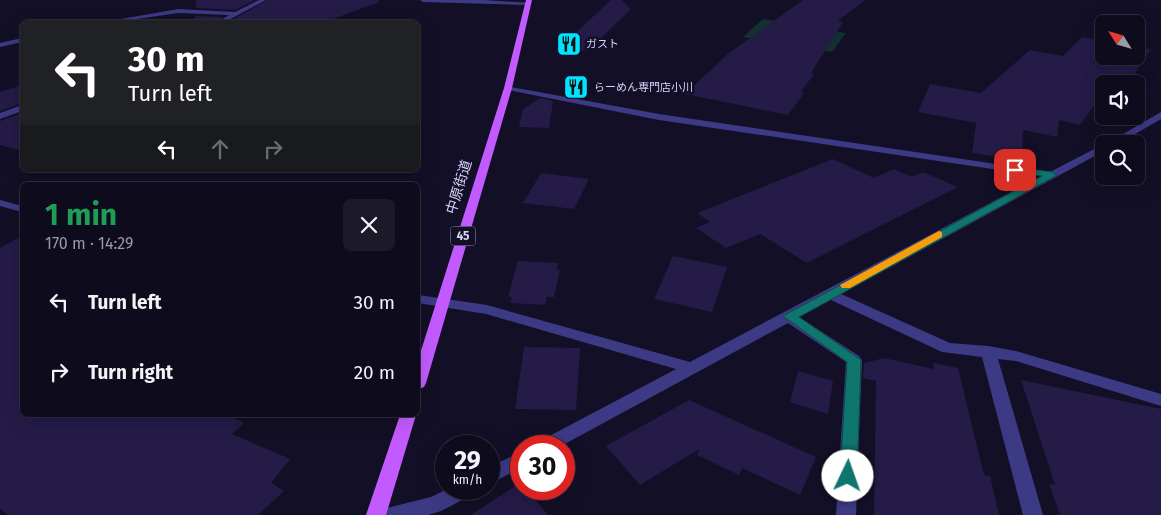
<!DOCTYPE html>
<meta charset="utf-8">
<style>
body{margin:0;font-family:"Fira Sans","Noto Sans JP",sans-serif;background:#1c1929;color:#f1f3f6;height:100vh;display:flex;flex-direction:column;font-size:19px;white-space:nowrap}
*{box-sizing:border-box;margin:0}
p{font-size:16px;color:#9b9ba3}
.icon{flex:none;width:28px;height:28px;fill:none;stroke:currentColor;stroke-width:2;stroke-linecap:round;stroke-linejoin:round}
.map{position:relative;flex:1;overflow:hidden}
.panel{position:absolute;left:20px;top:182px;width:400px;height:235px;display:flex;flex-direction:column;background:#0e0b1c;border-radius:8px;box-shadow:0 5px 20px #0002,0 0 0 1px #2e2b3b}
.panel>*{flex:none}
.banner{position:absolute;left:20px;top:20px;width:400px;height:152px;border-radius:8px;box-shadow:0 5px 20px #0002,0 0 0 1px #2e2b3b;background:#202124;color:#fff;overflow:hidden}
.needle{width:32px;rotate:307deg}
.controls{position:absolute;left:1095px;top:15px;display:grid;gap:10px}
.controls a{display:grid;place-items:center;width:50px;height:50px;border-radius:8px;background:#0e0b1c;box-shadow:0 5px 20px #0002,0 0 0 1px #2e2b3b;font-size:25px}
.speed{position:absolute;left:435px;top:435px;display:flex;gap:10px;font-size:25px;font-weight:700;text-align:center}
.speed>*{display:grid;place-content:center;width:65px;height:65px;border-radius:50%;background:#0e0b1c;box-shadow:0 5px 20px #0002,0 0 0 1px #2e2b3b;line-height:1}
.speed small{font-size:12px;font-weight:400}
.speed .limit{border:8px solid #d22;background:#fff;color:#111}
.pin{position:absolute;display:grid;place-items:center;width:42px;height:42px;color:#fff;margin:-21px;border-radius:10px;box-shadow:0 2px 8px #0006}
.me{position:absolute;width:55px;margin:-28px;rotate:3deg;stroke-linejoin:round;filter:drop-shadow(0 0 4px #0008)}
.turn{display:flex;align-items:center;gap:18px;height:105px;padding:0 25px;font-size:22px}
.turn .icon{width:65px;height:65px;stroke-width:2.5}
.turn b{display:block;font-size:35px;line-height:42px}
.lanes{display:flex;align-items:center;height:48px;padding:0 25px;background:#0003;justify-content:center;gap:25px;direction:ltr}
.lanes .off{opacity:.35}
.round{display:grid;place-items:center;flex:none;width:52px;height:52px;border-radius:8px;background:#1c1929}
.summary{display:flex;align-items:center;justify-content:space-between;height:85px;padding:0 25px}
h1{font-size:30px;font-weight:700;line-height:38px;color:#1e9e55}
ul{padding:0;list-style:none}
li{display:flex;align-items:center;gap:15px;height:70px;padding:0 25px}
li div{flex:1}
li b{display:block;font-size:19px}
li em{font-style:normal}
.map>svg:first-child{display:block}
</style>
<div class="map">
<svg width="1161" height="515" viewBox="0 0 1161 515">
<rect width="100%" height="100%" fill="#130f26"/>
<path fill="#12302f" d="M 763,19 L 846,33 L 832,52 L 743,37 Z"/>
<path fill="#241b47" d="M 196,0 L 255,0 L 235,10 L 196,8 Z
M 268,0 L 378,0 L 379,2 L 325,22 L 228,22 Z
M 611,0 L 622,0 L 631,9 L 588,51 L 559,48 Z
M 803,0 L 865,0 L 838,21 L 843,22 L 811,73 L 814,74 L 801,92 L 804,93 L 788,115 L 685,94 L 729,53 Z
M 195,16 L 223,17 L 216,22 L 195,22 Z
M 1082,37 L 1104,41 L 1104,56 L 1136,56 L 1136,47 L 1151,49 L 1132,78 L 1116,75 L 1110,84 L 1104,84 L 1104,92 L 1080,125 L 1059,120 L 1057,137 L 1023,130 L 1022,161 L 972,153 L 976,123 L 918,112 L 930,84 L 981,93 L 1030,50 L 1063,56 Z
M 22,85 L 22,103 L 0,111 L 0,92 Z
M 541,98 L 553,101 L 549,128 L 519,127 L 523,109 Z
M 22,113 L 22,151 L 0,145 L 0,121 Z
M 833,159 L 874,178 L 894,169 L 912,177 L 923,172 L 958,187 L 807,263 L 760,234 L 726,248 L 696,228 L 710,222 L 697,213 Z
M 541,173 L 589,179 L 574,209 L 523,203 Z
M 22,236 L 22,415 L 227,415 L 244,423 L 232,434 L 290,459 L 271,483 L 284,491 L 258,515 L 8,515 L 0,509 L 0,248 Z
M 673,256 L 727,267 L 712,312 L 654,299 Z
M 518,261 L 558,263 L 557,270 L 560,270 L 554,297 L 547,297 L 545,305 L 510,303 L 512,297 L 508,297 Z
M 524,347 L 580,348 L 576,410 L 515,409 Z
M 884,358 L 934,369 L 933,363 L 958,368 L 984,475 L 990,476 L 999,515 L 874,515 L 876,381 L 863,378 L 864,363 Z
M 798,371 L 833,381 L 828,414 L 790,402 Z
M 1021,380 L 1161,409 L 1161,515 L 1060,515 L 1049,484 L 1055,485 Z
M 689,400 L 816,457 L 800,495 L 742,468 L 739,475 L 697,455 L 699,449 L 640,485 L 606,446 Z
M 521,482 L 521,489 L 526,489 L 548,515 L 471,515 Z"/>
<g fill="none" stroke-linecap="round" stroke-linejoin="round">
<path fill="#3d3a85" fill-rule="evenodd" d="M 259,0 L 266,0 L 225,22 L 218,22 L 229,15 L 178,13 L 116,22 L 104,22 L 178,9 L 235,12 Z
M 420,0 L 484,0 L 532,3 L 529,5 L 423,2 Z
M 22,38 L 22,42 L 0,47 L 0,43 Z
M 505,86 L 659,114 L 1050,172 L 1104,144 L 1104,151 L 841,294 L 950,343 L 988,346 L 1016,351 L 1161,394 L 1161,406 L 1016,361 L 998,359 L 1043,515 L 1023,515 L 982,357 L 942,352 L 831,300 L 799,317 L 859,356 L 862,360 L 856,515 L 836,515 L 846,362 L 788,323 L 561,446 L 537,446 L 540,441 L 676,369 L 486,314 L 418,303 L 418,295 L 487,305 L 690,362 L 1041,176 L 659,120 L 508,90 L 505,90 Z
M 22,105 L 22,111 L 0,119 L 0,113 Z
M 1161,112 L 1161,119 L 1118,144 L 1106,144 Z
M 0,200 L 22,206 L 22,212 L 0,206 Z
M 521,452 L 521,468 L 489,484 L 489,467 Z
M 447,489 L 474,489 L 472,495 L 441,511 L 428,515 L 380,515 L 383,509 L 431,497 Z"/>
<path fill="#c25bff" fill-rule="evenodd" d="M 526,0 L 532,0 L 512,88 L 426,383 L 424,387 L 418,389 L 418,360 L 504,88 Z
M 400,415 L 416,415 L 386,515 L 366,515 Z"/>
</g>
<path fill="#0f766e" stroke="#0a4d48" d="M 1015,167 L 1052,172 L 1057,175 L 799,317 L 861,360 L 857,476 L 854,481 L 848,483 L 842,481 L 840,476 L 847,362 L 783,316 L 1042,176 L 1012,172 L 1012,168 Z"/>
<path fill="#f59e0b" d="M 939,231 L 942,232 L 942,237 L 850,288 L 842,288 L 840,285 Z"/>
<defs>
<symbol id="restaurant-square" viewBox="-11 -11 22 22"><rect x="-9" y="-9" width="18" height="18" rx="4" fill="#00e5ff" stroke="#130f26"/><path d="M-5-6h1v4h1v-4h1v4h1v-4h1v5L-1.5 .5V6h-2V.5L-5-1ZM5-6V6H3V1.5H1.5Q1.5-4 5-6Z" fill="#111"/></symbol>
</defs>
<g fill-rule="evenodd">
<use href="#restaurant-square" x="555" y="30" width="28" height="28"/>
<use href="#restaurant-square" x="562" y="73" width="28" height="28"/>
</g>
<g text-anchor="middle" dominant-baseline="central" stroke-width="5" stroke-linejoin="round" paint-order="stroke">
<g font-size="11" fill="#d9d4ff" stroke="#130f26" text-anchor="start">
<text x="586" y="44">ガスト</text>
<text x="594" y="87">らーめん専門店小川</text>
</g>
<rect fill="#130f26" stroke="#9e99be" stroke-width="1" x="450.5" y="226.5" width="25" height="19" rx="4"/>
<g font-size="12" font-weight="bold" fill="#d9d4ff">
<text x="463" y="236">45</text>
</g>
<g font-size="14" fill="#d9d4ff" stroke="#130f26">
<text transform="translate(459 187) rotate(-73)">中原街道</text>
</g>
</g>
</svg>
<div class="controls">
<a><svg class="needle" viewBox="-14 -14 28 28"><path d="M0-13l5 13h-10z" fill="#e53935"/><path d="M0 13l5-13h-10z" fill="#9b9ba3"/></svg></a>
<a><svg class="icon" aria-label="sound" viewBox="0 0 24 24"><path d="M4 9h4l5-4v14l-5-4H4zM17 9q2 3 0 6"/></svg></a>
<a><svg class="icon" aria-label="search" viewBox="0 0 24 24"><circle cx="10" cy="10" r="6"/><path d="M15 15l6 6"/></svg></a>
</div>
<div class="speed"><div>29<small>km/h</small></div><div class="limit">30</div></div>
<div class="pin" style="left:1015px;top:170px;background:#d93025"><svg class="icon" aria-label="arrive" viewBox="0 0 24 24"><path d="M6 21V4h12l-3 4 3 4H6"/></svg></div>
<svg class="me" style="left:848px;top:476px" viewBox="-20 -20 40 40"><circle r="19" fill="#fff"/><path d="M0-13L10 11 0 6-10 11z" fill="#0f766e"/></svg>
<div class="banner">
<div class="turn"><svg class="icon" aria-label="left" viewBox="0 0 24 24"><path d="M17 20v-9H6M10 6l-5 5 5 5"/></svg><div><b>30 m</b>Turn left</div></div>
<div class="lanes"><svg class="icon" aria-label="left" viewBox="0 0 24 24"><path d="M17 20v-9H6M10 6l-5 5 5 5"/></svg><svg class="icon off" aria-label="ahead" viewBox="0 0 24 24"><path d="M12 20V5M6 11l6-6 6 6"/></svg><svg class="icon off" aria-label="right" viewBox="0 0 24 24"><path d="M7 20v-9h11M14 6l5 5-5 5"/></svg></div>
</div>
<section class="panel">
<div class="summary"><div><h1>1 min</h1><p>170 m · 14:29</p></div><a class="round"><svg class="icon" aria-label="close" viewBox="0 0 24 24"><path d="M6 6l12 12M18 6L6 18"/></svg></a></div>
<ul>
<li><svg class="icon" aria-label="left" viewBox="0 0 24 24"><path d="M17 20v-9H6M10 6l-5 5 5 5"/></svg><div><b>Turn left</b></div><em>30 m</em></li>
<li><svg class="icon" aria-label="right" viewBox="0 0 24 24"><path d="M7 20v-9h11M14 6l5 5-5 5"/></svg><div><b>Turn right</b></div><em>20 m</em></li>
</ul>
</section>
</div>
